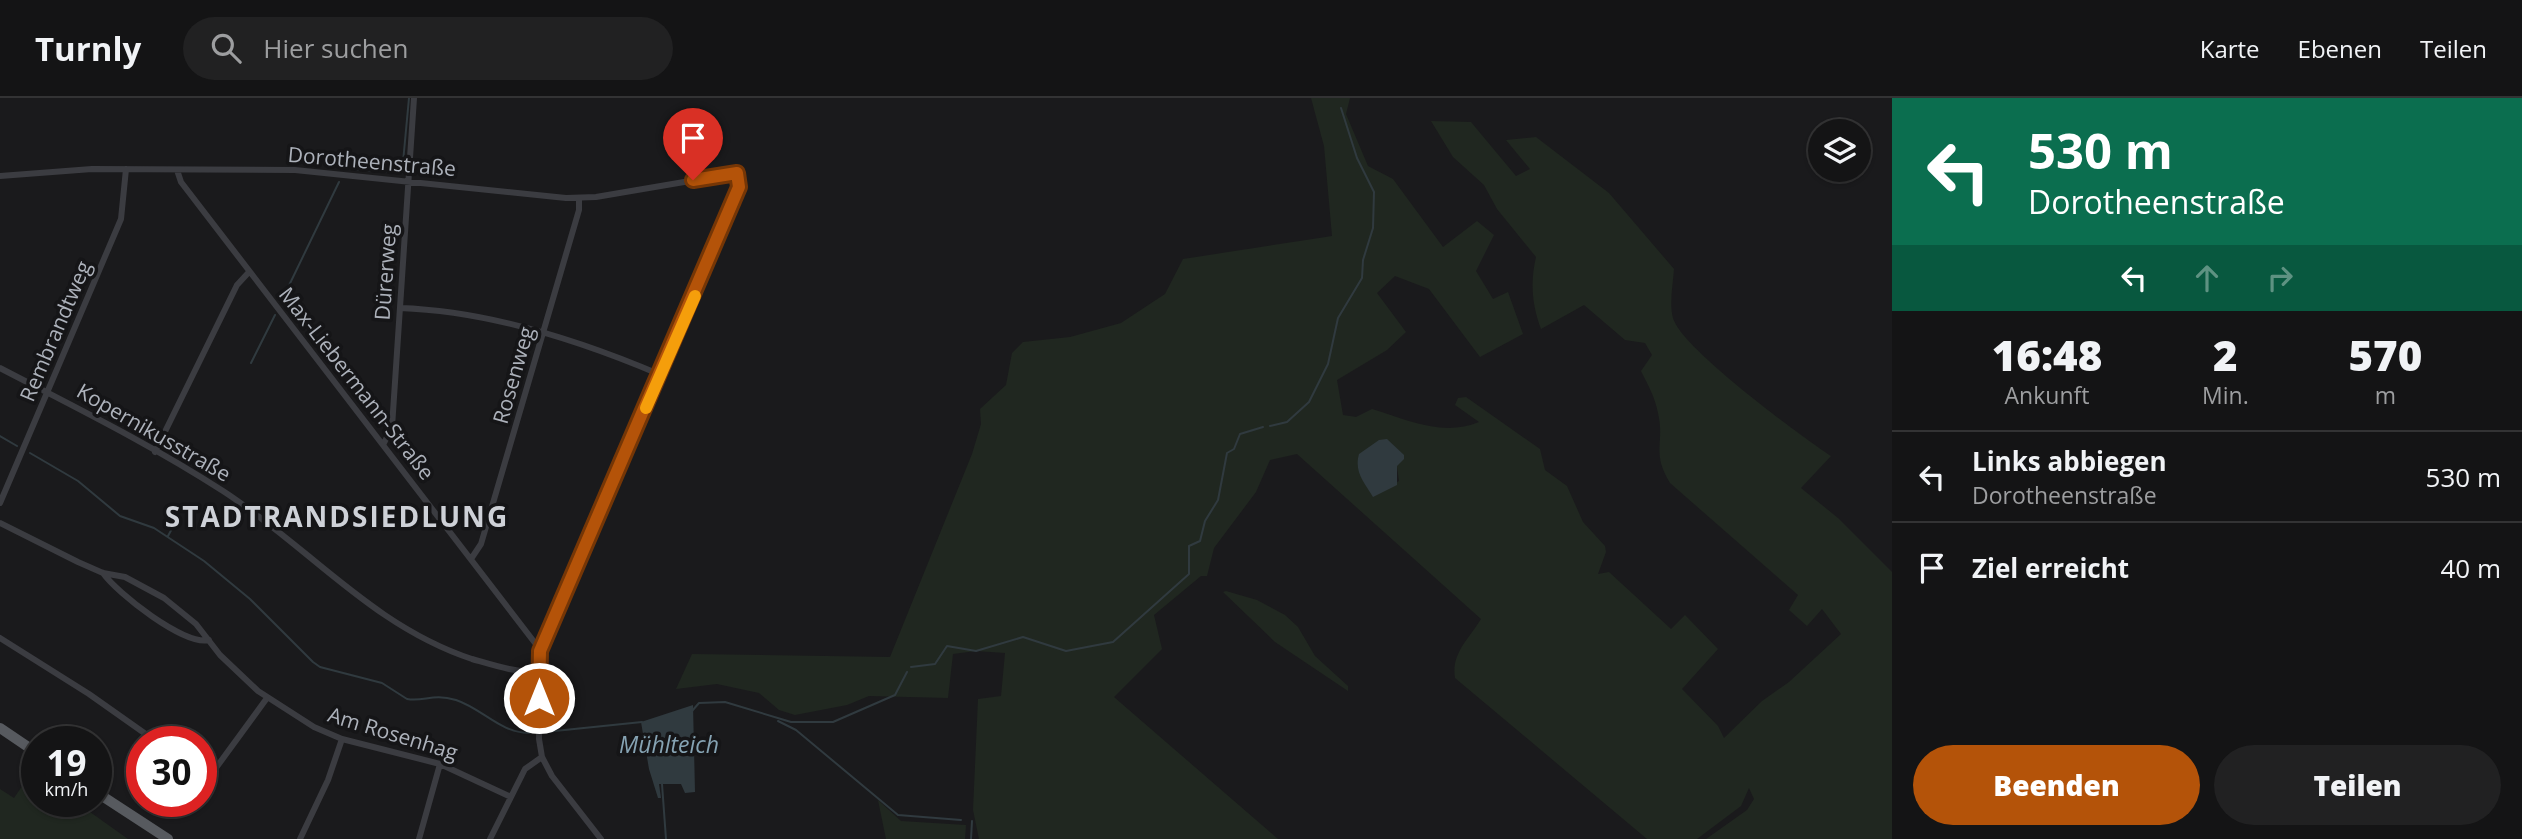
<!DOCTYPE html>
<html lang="de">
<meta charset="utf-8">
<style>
body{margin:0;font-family:"Open Sans",sans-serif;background:#212122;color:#f1f3f6;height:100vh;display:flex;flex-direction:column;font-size:26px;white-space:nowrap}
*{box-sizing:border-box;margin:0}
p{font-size:23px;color:#9d9ea0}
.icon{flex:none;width:38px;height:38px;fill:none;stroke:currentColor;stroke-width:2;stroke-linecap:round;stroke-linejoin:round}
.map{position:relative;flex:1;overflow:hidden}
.drawer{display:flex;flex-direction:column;background:#141415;width:630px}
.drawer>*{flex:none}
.hud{background:#0b6e4f;color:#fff;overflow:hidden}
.tools{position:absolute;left:1808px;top:21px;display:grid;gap:14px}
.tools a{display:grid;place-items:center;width:63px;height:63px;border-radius:50%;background:#141415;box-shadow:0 2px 5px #0004,0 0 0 2px #333334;font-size:35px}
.speed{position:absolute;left:21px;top:628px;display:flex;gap:14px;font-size:35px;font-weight:700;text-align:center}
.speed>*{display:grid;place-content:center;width:91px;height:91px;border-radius:50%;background:#141415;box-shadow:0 2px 5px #0004,0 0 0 2px #333334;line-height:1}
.speed small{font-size:18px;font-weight:400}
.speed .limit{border:10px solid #d22;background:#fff;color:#111}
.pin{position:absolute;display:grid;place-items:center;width:60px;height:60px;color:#fff;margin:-72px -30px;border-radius:50% 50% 50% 0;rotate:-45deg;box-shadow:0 0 7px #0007}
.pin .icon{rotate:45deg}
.me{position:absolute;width:77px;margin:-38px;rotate:0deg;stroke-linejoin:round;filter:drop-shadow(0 0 5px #0008)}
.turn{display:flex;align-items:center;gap:24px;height:147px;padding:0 21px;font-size:32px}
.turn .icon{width:91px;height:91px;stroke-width:2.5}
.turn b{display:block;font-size:49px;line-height:60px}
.lanes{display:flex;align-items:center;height:66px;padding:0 21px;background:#0003;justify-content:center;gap:35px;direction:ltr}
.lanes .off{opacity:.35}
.eta{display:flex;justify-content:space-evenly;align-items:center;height:119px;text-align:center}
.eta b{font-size:42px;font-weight:800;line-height:49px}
.primary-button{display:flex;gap:14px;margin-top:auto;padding:14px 21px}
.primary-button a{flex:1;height:80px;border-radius:42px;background:#b45309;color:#fff;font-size:28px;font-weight:800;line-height:80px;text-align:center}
.primary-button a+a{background:#212122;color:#f1f3f6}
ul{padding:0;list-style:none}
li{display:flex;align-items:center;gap:21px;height:91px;padding:0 21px;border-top:2px solid #333334}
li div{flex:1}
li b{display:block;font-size:26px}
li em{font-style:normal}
header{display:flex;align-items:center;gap:42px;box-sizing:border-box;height:98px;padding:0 35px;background:#141415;border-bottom:2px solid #333334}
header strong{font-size:33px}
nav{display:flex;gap:38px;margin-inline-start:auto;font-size:24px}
.search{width:490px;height:63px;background:#212122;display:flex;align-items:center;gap:18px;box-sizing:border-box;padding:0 24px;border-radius:38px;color:#9d9ea0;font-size:26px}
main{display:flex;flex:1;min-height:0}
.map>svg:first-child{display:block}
</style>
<header>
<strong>Turnly</strong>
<div class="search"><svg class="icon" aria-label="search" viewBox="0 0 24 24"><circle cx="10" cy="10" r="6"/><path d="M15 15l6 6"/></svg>Hier suchen</div>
<nav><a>Karte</a><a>Ebenen</a><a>Teilen</a></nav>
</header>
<main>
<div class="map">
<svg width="1892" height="741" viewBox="0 0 1892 741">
<rect width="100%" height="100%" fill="#1a1a1c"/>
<path fill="#202720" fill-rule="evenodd" d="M 1311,0 L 1350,0 L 1346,16 L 1368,68 L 1393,81 L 1443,149 L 1477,123 L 1494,137 L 1476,173 L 1493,201 L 1508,194 L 1523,236 L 1480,259 L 1429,191 L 1395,178 L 1377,195 L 1406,234 L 1387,252 L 1337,282 L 1343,317 L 1356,319 L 1372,311 C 1408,322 1443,339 1479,324 L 1455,307 L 1458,300 L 1466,299 L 1540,351 L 1545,372 L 1567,388 L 1583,424 L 1605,448 L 1606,454 L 1598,476 L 1609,474 L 1671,531 L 1685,517 L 1718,551 L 1682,591 L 1718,628 L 1724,640 L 1762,603 L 1789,584 L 1841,536 L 1822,511 L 1807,528 L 1789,512 L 1798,497 L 1670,385 C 1651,354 1665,345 1658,315 C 1655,299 1648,287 1641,273 L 1652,257 L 1645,245 L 1625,242 L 1584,207 L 1541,231 C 1532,207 1530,184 1536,159 L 1497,111 L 1484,87 L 1453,59 L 1431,23 L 1471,24 L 1516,78 L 1530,71 L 1506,42 L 1536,39 L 1609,95 L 1674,171 C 1673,186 1669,206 1673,220 C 1681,250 1801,338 1831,358 L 1801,390 L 1838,420 L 1892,474 L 1892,741 L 1706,741 L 1747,712 L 1754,701 L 1749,690 L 1741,708 L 1697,741 L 1647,741 L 1455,580 C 1451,555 1469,541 1481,521 L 1297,356 L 1270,362 L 1256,394 L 1214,450 L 1207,478 L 1201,478 L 1154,517 L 1162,551 L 1114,599 L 1278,741 L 979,741 L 973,712 L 978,601 L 1001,598 L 1005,555 L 976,553 L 953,556 L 948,600 L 869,598 L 847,607 L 795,617 L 779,612 L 759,595 L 717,586 L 676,591 L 692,556 L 890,559 L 972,356 L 981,326 L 980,311 L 1006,287 L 1012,255 L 1023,244 L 1070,239 L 1121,225 L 1165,196 L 1183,161 L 1332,138 L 1324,48 ZM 1387,342 L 1394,348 L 1399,383 L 1382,393 Z
M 1226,493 L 1257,502 L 1285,517 L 1298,529 L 1315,558 L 1348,588 L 1348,593 L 1275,544 L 1223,494 Z
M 31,675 L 37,679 L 37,704 L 76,704 L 128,741 L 0,741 L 0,691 L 14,700 Z
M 878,702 L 901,723 L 966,727 L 965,741 L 886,741 Z"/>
<path fill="#303a3f" d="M 1387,341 L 1404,357 L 1404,361 L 1397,368 L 1397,387 L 1373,399 C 1364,384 1354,374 1359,356 L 1379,342 Z
M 693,607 L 695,694 L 685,695 L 681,686 L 659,686 L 661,700 L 658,700 L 649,671 L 641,624 Z"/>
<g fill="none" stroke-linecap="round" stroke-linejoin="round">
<path stroke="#303a3f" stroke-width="2" d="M 353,71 L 402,75 L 409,0
M 281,204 L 339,84
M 251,265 L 275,217
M 1270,328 L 1287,324 L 1309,304 L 1328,266 L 1338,220 L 1362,180 L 1363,162 L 1373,130 L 1374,94 L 1357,60 L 1341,10
M 0,338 L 17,348
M 30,355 L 78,383 L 120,418 L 154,430 L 204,463 L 250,501 L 313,564 L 320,569 L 382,585 L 407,601 C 425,604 432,595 456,602 C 483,611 500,635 530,635
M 168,438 L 175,425
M 911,569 L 935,566 L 947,548 L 976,553 L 1023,539 L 1066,553 L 1113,544 L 1189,476 L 1189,448 L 1200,443 L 1205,423 L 1218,402 L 1227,355 L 1234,351 L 1240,336 L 1263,329
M 692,613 L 699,605 L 725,604 L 791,624 L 833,624 L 895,597 L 907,574
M 778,623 L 796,632 L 898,717 L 961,722
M 545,634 L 642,624
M 662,686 L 666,741
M 971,741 L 972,723"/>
<path stroke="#3b3c41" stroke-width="6" d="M 177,72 L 181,84 L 535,545 L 542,549
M 0,78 L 92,71 L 295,72 L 566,100 L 596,99 L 737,75 L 739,89 L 735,105 L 540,553 L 539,641 L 542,659 L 552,678 L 601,741
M 400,210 C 489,213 579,242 661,277
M 0,270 C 75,309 152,347 223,393 C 308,448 372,528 472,561 C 493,567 517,575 539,574
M 383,347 L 392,329 L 414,0
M 155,354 L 237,187 L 249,174
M 0,405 L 121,121 L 126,71
M 0,425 L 78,464 L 103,475 L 125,479 L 164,500 L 196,526 L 220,557 L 258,593 L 314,629 L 342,641 L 440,666 L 511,699
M 471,461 L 481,446 L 579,112 L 579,100
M 103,475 C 117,495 184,548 209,542
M 0,540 L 89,596 L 157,644
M 201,676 L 207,678 L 213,674 L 267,600
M 300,741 L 328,682 L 342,641
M 419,741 L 440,666
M 490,741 L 525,671 L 542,659"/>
<path stroke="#575a5f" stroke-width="10" d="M 0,630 L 37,655
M 96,694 L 168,741"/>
</g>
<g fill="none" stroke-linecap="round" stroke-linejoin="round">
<defs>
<path id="route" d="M 539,600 L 540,553 L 739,89 L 737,75 L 693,82"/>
</defs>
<use href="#route" stroke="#753606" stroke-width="18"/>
<use href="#route" stroke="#b45309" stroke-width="12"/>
<path stroke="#f59e0b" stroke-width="12" d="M 646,310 L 695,198"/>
</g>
<g text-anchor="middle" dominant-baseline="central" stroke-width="7" stroke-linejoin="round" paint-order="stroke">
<g font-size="21" fill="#adb2bb" stroke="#151517">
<text transform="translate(372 63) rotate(5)">Dorotheenstraße</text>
<text transform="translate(385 174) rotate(-86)">Dürerweg</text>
<text transform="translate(55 233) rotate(-67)">Rembrandtweg</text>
<text transform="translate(513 277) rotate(-74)">Rosenweg</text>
<text transform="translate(357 285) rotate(52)">Max-Liebermann-Straße</text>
<text transform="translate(154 334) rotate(30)">Kopernikusstraße</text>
<text transform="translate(393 635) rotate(17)">Am Rosenhag</text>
</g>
<g font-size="23" font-style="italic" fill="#86a3b3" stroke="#151517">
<text x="669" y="646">Mühlteich</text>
</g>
<g font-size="28" font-weight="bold" letter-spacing="2" fill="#ced1d7" stroke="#151517">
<text x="337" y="418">STADTRANDSIEDLUNG</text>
</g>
</g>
</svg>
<div class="tools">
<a><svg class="icon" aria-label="layers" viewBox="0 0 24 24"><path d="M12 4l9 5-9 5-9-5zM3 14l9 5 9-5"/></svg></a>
</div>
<div class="speed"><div>19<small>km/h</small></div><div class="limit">30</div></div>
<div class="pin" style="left:693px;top:82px;background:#d93025"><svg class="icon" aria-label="arrive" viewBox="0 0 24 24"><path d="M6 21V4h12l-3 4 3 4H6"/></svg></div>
<svg class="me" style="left:539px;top:600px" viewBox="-20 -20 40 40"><circle r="17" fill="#b45309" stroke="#fff" stroke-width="3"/><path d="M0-11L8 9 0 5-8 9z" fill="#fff"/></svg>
</div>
<section class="drawer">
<div class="hud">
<div class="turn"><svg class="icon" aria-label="left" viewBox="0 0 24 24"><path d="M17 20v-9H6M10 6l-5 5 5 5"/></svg><div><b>530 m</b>Dorotheenstraße</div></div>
<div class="lanes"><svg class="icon" aria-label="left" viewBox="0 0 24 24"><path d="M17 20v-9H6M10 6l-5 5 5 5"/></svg><svg class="icon off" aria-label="ahead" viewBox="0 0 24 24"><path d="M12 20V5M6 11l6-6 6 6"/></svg><svg class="icon off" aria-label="right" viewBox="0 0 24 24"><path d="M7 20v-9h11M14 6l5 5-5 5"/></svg></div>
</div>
<div class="eta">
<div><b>16:48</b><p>Ankunft</p></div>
<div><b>2</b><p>Min.</p></div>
<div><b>570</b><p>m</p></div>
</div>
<ul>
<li><svg class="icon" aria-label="left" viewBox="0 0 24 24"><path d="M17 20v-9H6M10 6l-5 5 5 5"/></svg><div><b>Links abbiegen</b><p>Dorotheenstraße</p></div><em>530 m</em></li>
<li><svg class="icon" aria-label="arrive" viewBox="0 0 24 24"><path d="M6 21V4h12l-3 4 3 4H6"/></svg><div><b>Ziel erreicht</b></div><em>40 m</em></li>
</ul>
<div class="primary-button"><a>Beenden</a><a>Teilen</a></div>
</section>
</main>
